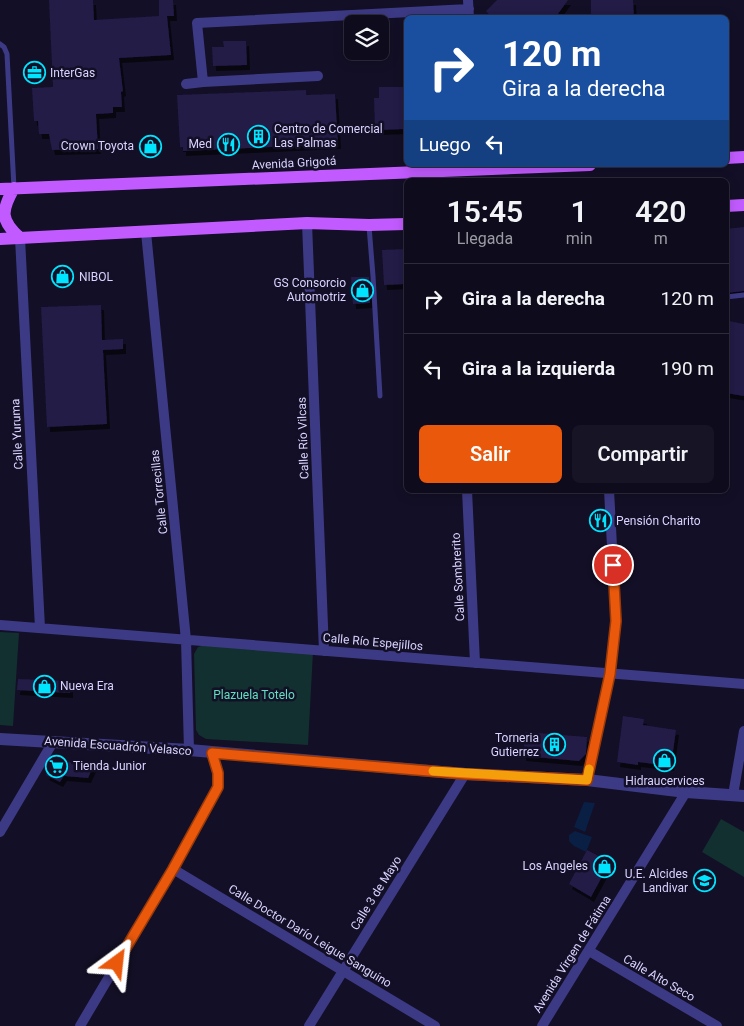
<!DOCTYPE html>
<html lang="es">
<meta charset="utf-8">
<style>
body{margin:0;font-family:Roboto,sans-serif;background:#171425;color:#f1f3f6;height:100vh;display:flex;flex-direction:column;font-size:19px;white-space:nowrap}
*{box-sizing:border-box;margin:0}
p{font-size:16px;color:#9b9ba3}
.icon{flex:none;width:28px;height:28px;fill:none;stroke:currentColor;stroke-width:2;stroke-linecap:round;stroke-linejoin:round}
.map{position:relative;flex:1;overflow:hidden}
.details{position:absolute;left:404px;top:178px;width:325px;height:315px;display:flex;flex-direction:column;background:#0e0b1c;border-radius:8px;box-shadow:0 2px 12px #0003,0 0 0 1px #2e2b3b}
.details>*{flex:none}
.hud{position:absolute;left:404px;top:15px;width:325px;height:152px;border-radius:8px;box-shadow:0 2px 12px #0003,0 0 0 1px #2e2b3b;background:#1a4fa0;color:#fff;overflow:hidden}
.buttons{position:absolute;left:344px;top:15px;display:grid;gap:10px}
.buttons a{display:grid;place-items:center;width:45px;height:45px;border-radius:8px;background:#0e0b1c;box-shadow:0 2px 12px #0003,0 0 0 1px #2e2b3b;font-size:25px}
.pin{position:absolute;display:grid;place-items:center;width:42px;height:42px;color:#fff;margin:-21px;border:2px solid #fff;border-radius:50%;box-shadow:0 1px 5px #0007}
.me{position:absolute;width:55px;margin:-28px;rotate:30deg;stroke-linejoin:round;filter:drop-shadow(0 0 4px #0008)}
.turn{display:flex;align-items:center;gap:18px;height:105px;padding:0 15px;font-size:22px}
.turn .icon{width:65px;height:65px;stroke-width:2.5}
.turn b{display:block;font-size:35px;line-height:42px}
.then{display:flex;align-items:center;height:48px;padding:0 15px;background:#0003;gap:10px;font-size:19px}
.eta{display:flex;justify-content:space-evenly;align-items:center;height:85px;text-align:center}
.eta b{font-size:30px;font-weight:600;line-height:35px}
.cta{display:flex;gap:10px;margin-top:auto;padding:10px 15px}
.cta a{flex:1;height:58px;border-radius:8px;background:#ea580c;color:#fff;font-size:20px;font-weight:600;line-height:58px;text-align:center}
.cta a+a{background:#171425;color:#f1f3f6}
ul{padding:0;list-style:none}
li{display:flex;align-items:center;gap:15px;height:70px;padding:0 15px;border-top:1px solid #2e2b3b}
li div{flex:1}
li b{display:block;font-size:19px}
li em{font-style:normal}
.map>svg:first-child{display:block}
</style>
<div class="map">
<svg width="744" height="1026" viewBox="0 0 744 1026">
<defs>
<filter id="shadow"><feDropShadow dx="3" dy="5" stdDeviation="0" flood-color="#0009"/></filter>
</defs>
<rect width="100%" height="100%" fill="#130f26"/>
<path fill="#12302f" d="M 0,632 L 19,633 L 13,726 L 0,725 Z
M 204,645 L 313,652 L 308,745 L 206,739 L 199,735 L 196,730 L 194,654 L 198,647 Z
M 721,819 L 744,832 L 744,877 L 702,852 Z"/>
<path fill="#0a1f44" d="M 584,802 L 595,803 L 585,832 L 574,827 Z
M 575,831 L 592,837 L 586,852 L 574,846 L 569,841 L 569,835 Z"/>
<path fill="#241b47" filter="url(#shadow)" d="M 49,0 L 93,0 L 94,20 L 159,16 L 159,0 L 173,0 L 174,16 L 167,16 L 171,55 L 119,58 L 123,91 L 121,92 L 122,107 L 113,107 L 113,113 L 96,114 L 98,149 L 52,150 L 49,134 L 39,134 L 38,121 L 34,121 L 32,88 L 53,87 Z
M 497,0 L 568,0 L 555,18 L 492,18 L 486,11 Z
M 591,0 L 633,0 L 634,18 L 591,18 Z
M 223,41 L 246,41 L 247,65 L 213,66 L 212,47 L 224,47 Z
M 379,87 L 406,87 L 406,129 L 375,130 L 374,98 L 379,98 Z
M 306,90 L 306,95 L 335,94 L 338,144 L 183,151 L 183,147 L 180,147 L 177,95 Z
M 744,227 L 744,291 L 726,293 L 726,229 Z
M 406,249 L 406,284 L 384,285 L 382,250 Z
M 351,277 L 369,277 L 370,303 L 353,304 Z
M 101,305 L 102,340 L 123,339 L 123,349 L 103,350 L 107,424 L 47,427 L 41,307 Z
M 729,321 L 744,324 L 744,396 L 726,393 L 726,335 Z
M 18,679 L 70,681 L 70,693 L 17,690 Z
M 623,716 L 644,719 L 643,725 L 676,730 L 671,766 L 638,762 L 638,765 L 617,762 Z
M 525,732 L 587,737 L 586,754 L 579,761 L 523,756 Z
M 59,761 L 94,765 L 88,778 L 64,776 L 60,782 L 46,775 L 52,765 Z
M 587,850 L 610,862 L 591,897 L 569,884 Z"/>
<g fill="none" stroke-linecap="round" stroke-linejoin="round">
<path stroke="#3d3a85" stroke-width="5" d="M 0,44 L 4,47 L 7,54 L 14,188
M 369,226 L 373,276 L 380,396
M 726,297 L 744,295"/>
<path stroke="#3d3a85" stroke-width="10" d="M 468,0 L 469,18
M 318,76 L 203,82 L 197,23 L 469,9
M 186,84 L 203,82
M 307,223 L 324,651
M 146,232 L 186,640 L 189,750
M 20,238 L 40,628
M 467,490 L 475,663
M 0,625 L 744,684
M 587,780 L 610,673 L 616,621 L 609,490
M 733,795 L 744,731
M 0,832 L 53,742
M 173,869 L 435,1026
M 589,951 L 717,1026
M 80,1026 L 173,869 L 218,787 L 218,773 L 212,753
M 309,1026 L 465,774
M 542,1026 L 686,792"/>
<path stroke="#3d3a85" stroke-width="12" d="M 0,739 L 189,750 L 465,774 L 587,780 L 686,792 L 744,796"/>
<path stroke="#c25bff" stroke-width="12" d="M 726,158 L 744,157
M 14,188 C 1,211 0,220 20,238
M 0,189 L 590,165
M 726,206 L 744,205
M 0,239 L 307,223 L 369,225 L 406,224"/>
</g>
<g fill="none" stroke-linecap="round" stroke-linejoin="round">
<defs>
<path id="route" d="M 117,963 L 173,869 L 218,787 L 218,773 L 212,753 L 465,774 L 587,780 L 610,674 L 616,621 L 613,565"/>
</defs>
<use href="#route" stroke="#983908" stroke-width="12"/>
<use href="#route" stroke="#ea580c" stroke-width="9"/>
<path stroke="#f59e0b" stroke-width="9" d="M 433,771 L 587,780 L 589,769"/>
</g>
<defs>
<symbol id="office-ring" viewBox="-11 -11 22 22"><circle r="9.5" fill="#130f26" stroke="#00e5ff" stroke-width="1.5"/><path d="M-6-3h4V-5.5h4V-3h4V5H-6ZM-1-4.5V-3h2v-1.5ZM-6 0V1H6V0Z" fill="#00e5ff"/></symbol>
<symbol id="building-ring" viewBox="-11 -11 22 22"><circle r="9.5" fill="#130f26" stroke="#00e5ff" stroke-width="1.5"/><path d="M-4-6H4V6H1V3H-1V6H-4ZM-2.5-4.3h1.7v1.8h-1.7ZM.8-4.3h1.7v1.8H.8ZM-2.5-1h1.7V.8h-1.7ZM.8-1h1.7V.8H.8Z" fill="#00e5ff"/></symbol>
<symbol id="restaurant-ring" viewBox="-11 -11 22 22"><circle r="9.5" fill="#130f26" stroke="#00e5ff" stroke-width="1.5"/><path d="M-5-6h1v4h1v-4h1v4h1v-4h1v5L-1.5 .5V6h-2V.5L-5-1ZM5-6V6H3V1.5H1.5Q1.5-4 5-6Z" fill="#00e5ff"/></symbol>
<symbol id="shop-ring" viewBox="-11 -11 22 22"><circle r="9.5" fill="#130f26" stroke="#00e5ff" stroke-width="1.5"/><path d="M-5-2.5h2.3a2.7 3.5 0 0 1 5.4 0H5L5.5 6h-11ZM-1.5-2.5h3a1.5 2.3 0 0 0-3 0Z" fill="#00e5ff"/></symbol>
<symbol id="supermarket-ring" viewBox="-11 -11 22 22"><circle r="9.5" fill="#130f26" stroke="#00e5ff" stroke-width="1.5"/><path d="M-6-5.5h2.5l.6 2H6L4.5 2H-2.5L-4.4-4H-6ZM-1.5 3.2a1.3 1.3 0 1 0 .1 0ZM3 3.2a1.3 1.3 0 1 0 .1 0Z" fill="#00e5ff"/></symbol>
<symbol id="school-ring" viewBox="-11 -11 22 22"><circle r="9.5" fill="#130f26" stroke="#00e5ff" stroke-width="1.5"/><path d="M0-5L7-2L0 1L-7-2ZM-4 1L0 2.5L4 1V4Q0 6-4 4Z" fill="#00e5ff"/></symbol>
</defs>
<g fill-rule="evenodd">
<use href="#office-ring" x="22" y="60" width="25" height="25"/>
<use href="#building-ring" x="246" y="124" width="25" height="25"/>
<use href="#restaurant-ring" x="216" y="132" width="25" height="25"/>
<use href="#shop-ring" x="138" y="134" width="25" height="25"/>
<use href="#shop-ring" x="50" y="264" width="25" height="25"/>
<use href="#shop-ring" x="350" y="278" width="25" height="25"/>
<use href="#restaurant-ring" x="588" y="508" width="25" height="25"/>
<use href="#shop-ring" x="32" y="674" width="25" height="25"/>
<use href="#building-ring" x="542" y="732" width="25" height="25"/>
<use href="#shop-ring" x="652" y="748" width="25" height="25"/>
<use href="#supermarket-ring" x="44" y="754" width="25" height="25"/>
<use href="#shop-ring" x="592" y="854" width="25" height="25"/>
<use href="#school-ring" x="692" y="868" width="25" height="25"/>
</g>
<g text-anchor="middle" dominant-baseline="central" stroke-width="5" stroke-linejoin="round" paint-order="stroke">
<g font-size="12" fill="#d9d4ff" stroke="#130f26" text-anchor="start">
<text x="50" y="73">InterGas</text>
<text x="274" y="129">Centro de Comercial<tspan x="274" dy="14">Las Palmas</tspan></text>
<text x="212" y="144" text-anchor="end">Med</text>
<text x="134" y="146" text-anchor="end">Crown Toyota</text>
<text x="79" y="277">NIBOL</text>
<text x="346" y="283" text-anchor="end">GS Consorcio<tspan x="346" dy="14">Automotriz</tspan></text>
<text x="616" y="521">Pensión Charito</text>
<text x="60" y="686">Nueva Era</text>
<text x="539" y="738" text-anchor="end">Torneria<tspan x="539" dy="14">Gutierrez</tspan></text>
<text x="73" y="766">Tienda Junior</text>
<text x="665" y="781" text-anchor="middle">Hidraucervices</text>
<text x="588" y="866" text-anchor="end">Los Angeles</text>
<text x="688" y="874" text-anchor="end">U.E. Alcides<tspan x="688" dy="14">Landivar</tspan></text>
</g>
<g font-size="12" fill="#d9d4ff" stroke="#130f26">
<text transform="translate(294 163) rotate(-3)">Avenida Grigotá</text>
<text transform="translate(17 434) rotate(-93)">Calle Yuruma</text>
<text transform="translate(303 438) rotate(-92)">Calle Río Vilcas</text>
<text transform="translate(159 492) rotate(-96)">Calle Torrecillas</text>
<text transform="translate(458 577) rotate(-93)">Calle Sombrerito</text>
<text transform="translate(373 642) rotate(5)">Calle Río Espejillos</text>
<text transform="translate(118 746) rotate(4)">Avenida Escuadrón Velasco</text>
<text transform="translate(376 893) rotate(-58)">Calle 3 de Mayo</text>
<text transform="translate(310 936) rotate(31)">Calle Doctor Darío Leigue Sanguino</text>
<text transform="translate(572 954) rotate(-58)">Avenida Virgen de Fátima</text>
<text transform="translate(659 978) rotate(30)">Calle Alto Seco</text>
</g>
<g font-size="12" fill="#5fe0c0" stroke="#130f26">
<text x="254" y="695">Plazuela Totelo</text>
</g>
</g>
</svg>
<div class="buttons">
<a><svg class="icon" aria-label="layers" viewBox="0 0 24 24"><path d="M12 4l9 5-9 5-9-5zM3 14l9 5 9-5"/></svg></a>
</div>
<div class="pin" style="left:613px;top:565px;background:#d93025"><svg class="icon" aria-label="arrive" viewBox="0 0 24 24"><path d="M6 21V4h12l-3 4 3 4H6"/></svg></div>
<svg class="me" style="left:117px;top:963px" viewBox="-20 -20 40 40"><path d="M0-17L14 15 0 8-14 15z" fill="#ea580c" stroke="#fff" stroke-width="4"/></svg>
<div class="hud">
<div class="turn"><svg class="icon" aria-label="right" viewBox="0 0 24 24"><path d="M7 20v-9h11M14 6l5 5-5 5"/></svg><div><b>120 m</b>Gira a la derecha</div></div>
<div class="then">Luego<svg class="icon" aria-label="left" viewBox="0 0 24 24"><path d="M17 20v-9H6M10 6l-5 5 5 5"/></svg></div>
</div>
<section class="details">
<div class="eta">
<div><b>15:45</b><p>Llegada</p></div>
<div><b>1</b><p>min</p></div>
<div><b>420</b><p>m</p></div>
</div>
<ul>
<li><svg class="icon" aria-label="right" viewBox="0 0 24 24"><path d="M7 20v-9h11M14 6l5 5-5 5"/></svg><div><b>Gira a la derecha</b></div><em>120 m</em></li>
<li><svg class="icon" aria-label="left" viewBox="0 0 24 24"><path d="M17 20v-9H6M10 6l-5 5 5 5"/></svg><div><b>Gira a la izquierda</b></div><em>190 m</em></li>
</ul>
<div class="cta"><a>Salir</a><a>Compartir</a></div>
</section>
</div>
